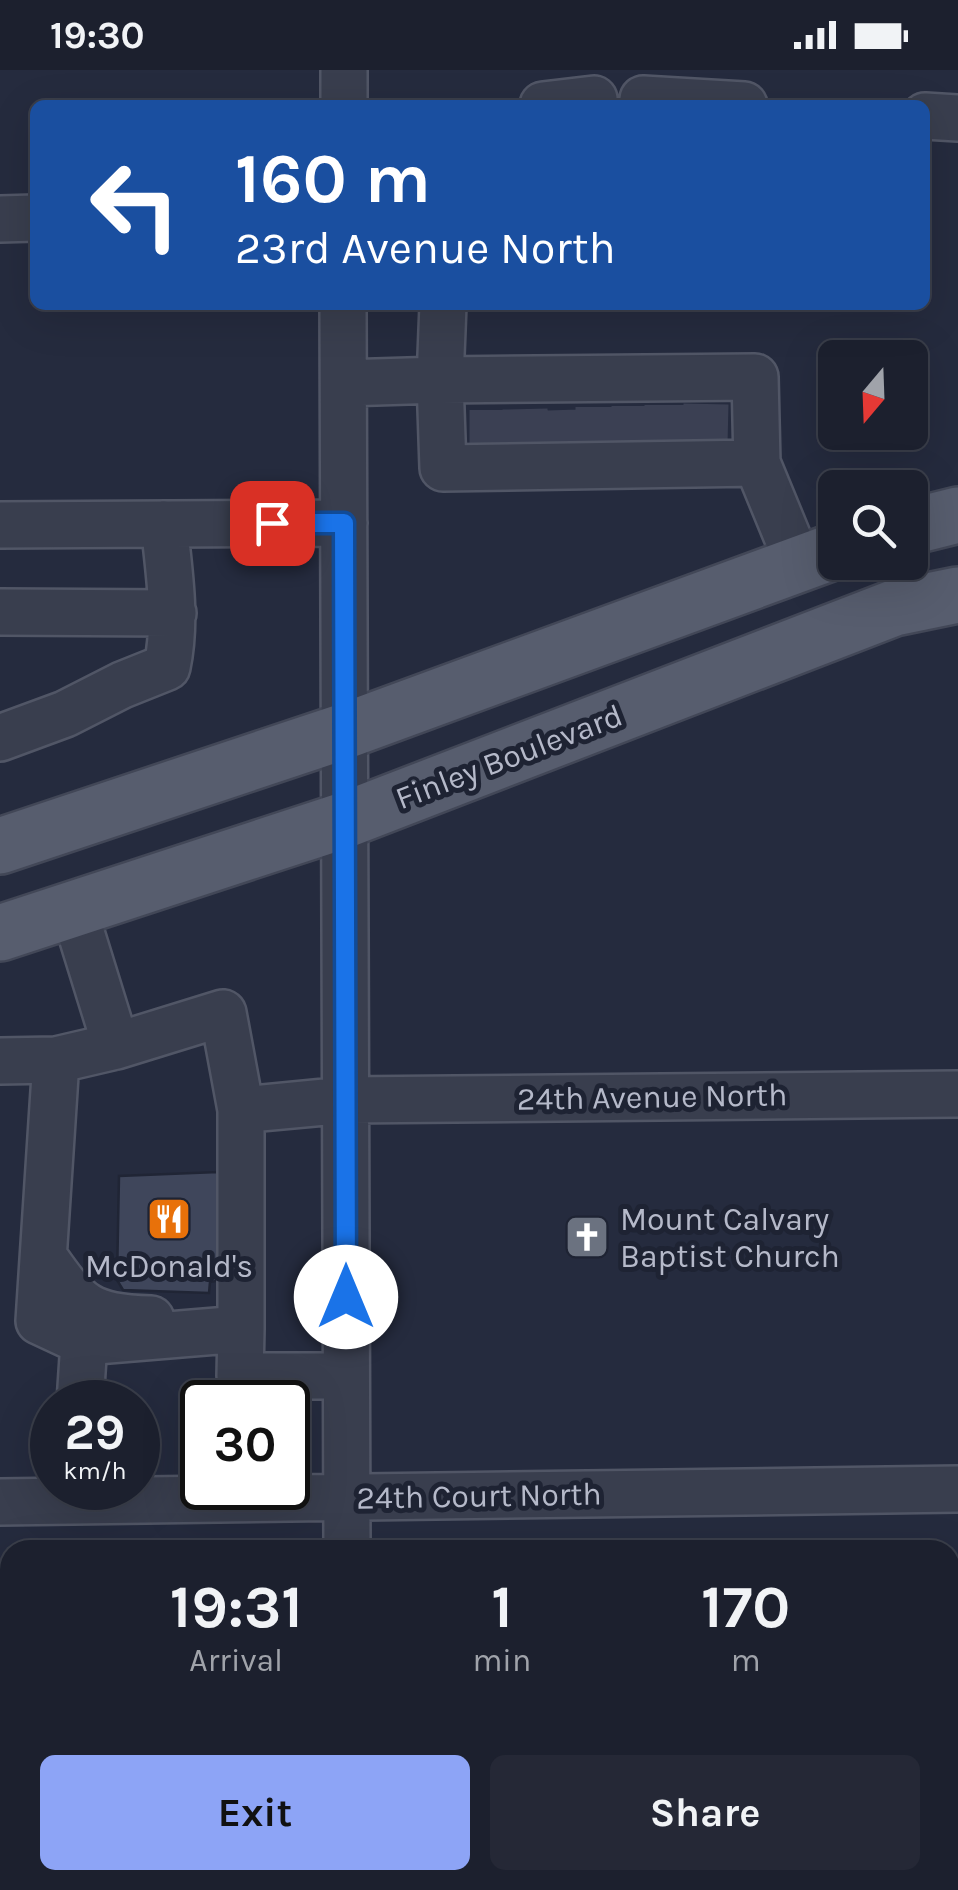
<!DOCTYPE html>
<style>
body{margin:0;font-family:Karla,sans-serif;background:#252836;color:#f1f3f6;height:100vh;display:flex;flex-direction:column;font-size:38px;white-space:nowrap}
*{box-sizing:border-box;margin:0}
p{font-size:32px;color:#a0a3aa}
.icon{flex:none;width:55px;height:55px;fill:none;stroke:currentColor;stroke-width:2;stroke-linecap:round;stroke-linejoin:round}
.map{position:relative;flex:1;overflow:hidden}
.details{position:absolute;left:0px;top:1470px;width:960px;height:350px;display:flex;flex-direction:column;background:#1c202e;border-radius:30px 30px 0 0;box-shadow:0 10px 40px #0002,0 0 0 2px #3a3e4a}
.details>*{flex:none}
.hud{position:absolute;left:30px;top:30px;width:900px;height:210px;border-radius:15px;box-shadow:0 10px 40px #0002,0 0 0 2px #3a3e4a;background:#1a4fa0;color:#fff;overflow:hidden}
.needle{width:65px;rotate:199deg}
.controls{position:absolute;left:818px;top:270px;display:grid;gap:20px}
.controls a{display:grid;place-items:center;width:110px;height:110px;border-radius:15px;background:#1c202e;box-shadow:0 10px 40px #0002,0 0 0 2px #3a3e4a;font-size:50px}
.speed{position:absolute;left:30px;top:1310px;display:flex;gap:20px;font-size:50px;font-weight:700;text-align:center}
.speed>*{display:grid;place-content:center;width:130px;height:130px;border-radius:50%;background:#1c202e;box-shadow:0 10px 40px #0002,0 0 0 2px #3a3e4a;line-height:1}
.speed small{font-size:25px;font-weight:400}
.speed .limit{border:5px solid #111;border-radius:15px;background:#fff;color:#111}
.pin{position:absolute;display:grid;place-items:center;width:85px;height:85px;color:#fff;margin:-42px;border-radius:20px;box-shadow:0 5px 15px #0006}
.me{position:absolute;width:110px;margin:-55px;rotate:0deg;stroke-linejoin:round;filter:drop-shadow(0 0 8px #0008)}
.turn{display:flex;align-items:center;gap:35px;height:210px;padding:0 40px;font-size:45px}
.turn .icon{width:130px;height:130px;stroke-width:2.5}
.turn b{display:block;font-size:70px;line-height:85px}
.eta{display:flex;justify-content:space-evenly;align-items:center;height:170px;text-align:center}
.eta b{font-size:60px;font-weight:700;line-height:70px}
.button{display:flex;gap:20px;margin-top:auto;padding:20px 40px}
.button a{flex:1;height:115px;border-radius:15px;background:#8da4f6;color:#111;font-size:40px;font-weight:700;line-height:115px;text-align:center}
.button a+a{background:#252836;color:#f1f3f6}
.status{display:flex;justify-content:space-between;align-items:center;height:70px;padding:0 50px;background:#1c202e;direction:ltr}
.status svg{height:28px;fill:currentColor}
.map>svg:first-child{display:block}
</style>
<div class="status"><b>19:30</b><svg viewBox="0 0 49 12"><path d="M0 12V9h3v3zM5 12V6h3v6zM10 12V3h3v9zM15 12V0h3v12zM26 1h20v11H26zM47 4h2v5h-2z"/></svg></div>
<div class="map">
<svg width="958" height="1820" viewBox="0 0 958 1820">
<rect width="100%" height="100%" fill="#252b3e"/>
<path fill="#3f465b" stroke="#202535" stroke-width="2.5" d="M 218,1102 L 223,1192 L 217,1195 L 216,1211 L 210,1212 L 209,1223 L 123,1220 L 117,1210 L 119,1106 Z"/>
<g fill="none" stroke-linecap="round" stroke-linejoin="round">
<path stroke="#3b4053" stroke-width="45" stroke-dasharray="45 22" stroke-linecap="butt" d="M 667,335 L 667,373
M 634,336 L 634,376
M 525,339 L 526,376
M 492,340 L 492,377
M 563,340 L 564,375
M 705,374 L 706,334
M 598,375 L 598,337"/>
<defs>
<path id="minor" d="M 344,0 L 344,35
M 643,29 L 744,35
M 543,35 L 594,29
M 925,46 L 958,48
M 0,149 L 35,148
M 343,235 L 347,1480
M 344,313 L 440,310 L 443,235
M 757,393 L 443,398 L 440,310 L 755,307 L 757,393 L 799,495
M 0,455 L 344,453
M 0,542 L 173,543
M 0,668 L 65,644 L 122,615 L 167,597 C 177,549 169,502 164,454
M 73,837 L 116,976
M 0,991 L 56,990 L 116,976 L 223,943 L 241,1040 L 241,1259 L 84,1272 L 39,1251 L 56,990
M 241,1040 L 346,1030 L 958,1024
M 44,1187 C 79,1237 88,1247 151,1249
M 241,1259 L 240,1306 L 346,1306
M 80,1332 L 84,1272
M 0,1432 L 958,1419
M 0,1701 L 10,1701
M 348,1810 L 348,1820"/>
<path id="major" d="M 910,457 L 958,445
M 0,776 L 345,661 L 835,481
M 0,863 L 345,750 L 894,538 L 958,525"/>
</defs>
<use href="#minor" stroke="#515666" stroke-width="50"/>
<use href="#major" stroke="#424757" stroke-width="60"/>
<use href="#minor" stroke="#393e4e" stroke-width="45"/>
<use href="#major" stroke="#575d6e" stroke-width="55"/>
</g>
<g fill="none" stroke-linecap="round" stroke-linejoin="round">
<defs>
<path id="route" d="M 272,453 L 344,453 L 346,1227"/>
</defs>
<use href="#route" stroke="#114b97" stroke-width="25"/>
<use href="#route" stroke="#1a73e8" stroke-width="18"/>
</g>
<defs>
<symbol id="restaurant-square" viewBox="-11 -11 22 22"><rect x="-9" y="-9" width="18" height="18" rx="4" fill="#e8710a" stroke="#1e2333"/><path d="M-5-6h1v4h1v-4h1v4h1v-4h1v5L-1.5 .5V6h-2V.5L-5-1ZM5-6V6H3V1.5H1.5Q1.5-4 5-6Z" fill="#fff"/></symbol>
<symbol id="church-square" viewBox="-11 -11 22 22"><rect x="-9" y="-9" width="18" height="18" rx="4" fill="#6b7280" stroke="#1e2333"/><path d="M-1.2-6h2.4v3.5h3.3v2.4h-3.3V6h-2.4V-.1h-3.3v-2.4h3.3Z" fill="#fff"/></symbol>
</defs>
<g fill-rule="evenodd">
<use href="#restaurant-square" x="144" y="1124" width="50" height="50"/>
<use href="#church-square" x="562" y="1142" width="50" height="50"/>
</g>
<g text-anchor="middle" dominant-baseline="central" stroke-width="10" stroke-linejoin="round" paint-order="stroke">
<g font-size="32" fill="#b5b9c9" stroke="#1e2333">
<text transform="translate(509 687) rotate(-21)">Finley Boulevard</text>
<text transform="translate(652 1027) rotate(-1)">24th Avenue North</text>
<text transform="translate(479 1426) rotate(-1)">24th Court North</text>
</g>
<g font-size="32" fill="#b5b9c9" stroke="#1e2333" text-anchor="start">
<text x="620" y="1149">Mount Calvary<tspan x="620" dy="37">Baptist Church</tspan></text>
<text x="169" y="1196" text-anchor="middle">McDonald's</text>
</g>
</g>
</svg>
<div class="controls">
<a><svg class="needle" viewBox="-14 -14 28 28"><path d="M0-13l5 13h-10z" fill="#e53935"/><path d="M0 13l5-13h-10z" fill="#a0a3aa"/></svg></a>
<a><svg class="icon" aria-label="search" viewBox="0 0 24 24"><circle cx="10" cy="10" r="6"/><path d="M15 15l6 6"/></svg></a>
</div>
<div class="speed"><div>29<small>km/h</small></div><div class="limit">30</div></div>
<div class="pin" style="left:272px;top:453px;background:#d93025"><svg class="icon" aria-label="arrive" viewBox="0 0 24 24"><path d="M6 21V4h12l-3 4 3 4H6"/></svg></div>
<svg class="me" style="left:346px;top:1227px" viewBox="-20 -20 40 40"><circle r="19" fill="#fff"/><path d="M0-13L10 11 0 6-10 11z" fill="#1a73e8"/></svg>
<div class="hud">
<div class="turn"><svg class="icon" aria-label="left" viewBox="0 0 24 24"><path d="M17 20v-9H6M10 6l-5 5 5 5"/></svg><div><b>160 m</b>23rd Avenue North</div></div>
</div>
<section class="details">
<div class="eta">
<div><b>19:31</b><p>Arrival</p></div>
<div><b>1</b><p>min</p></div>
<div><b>170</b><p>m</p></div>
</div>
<div class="button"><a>Exit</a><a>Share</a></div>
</section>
</div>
